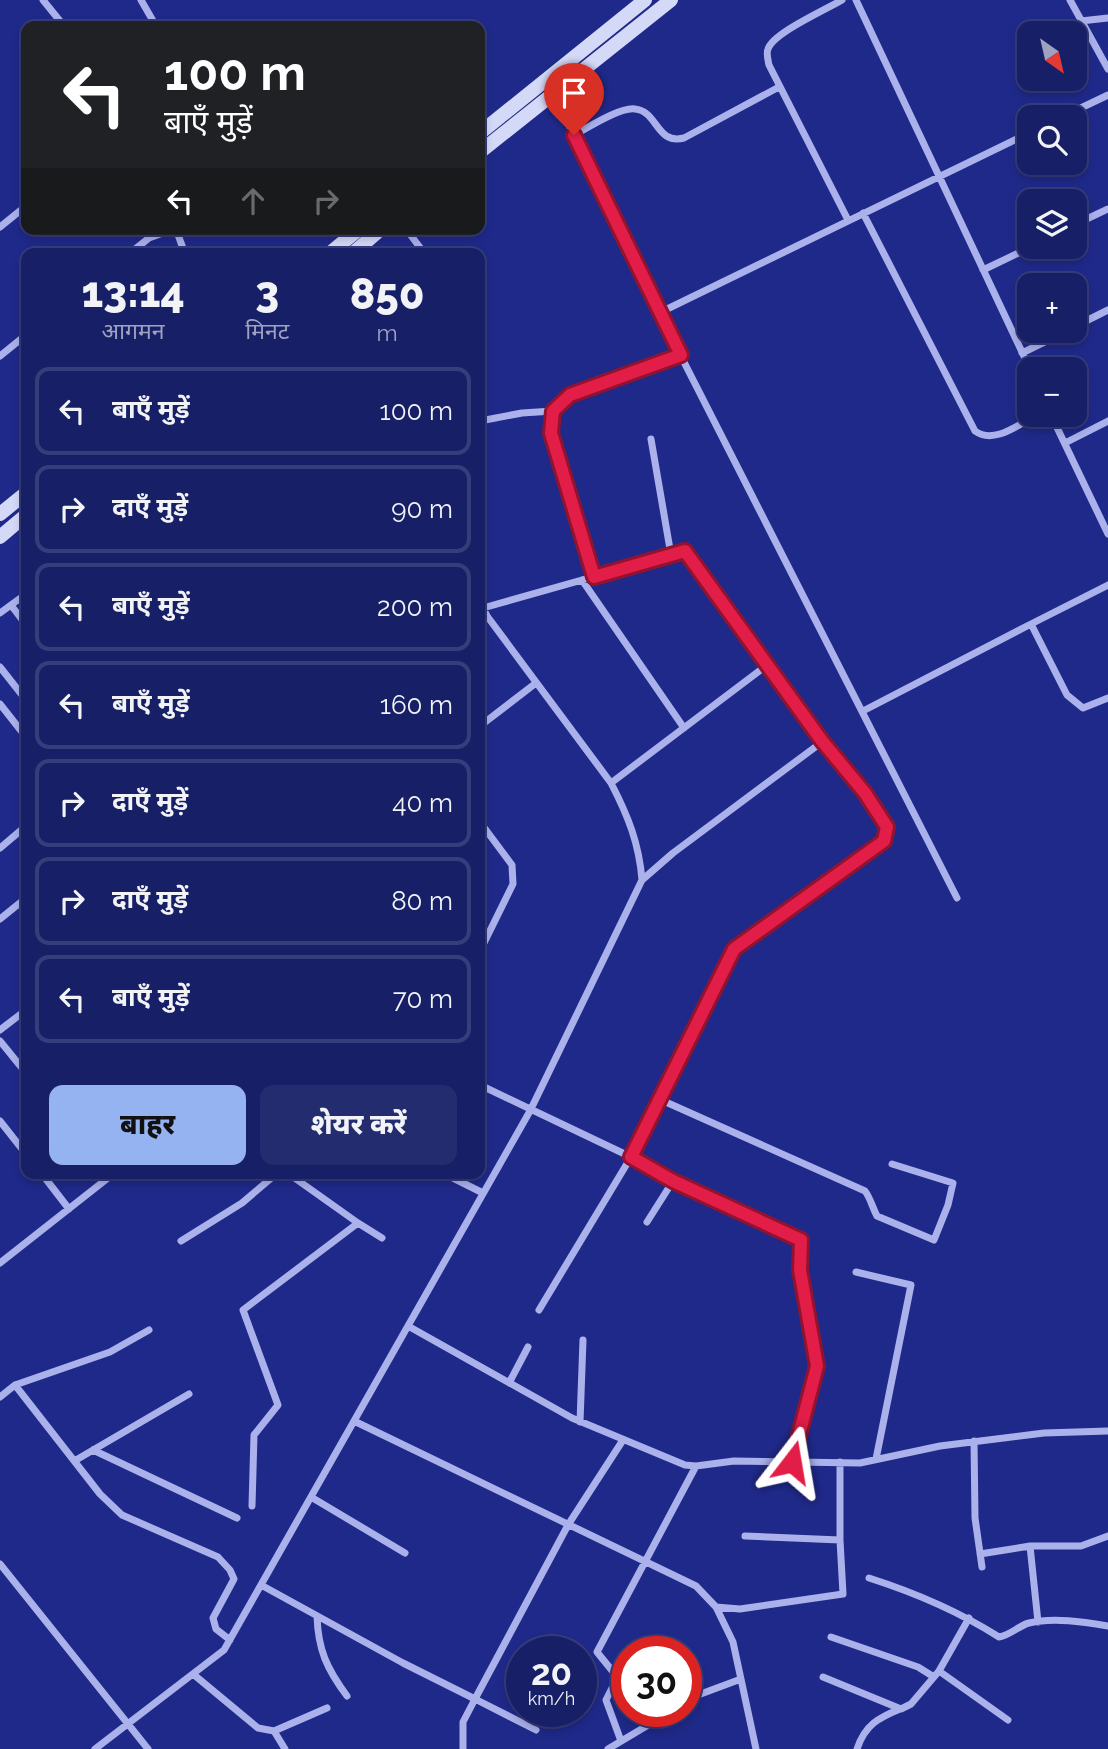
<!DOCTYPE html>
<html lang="hi">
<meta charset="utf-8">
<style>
body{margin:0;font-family:Raleway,"Noto Sans Devanagari",sans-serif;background:#242c70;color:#f1f3f6;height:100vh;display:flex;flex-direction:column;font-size:26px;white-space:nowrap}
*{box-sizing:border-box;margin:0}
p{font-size:23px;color:#9ea2c0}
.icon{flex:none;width:38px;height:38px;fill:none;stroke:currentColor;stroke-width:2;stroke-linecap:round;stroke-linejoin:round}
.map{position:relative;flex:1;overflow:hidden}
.details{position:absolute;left:21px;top:248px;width:464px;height:931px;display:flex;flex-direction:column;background:#171f67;border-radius:14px;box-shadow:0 4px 10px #0003,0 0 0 2px #363d7b}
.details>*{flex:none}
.guide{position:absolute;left:21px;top:21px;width:464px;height:214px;border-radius:14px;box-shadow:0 4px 10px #0003,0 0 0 2px #363d7b;background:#202124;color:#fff;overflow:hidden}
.needle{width:46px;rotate:146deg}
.fabs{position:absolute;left:1017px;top:21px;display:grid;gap:14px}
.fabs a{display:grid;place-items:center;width:70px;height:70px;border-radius:14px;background:#171f67;box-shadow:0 4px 10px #0003,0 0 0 2px #363d7b;font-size:35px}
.speed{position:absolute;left:506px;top:1636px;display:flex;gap:14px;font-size:35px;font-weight:700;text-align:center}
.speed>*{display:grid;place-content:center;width:91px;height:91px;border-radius:50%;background:#171f67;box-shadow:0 4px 10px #0003,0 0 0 2px #363d7b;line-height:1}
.speed small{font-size:18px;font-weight:400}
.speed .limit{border:10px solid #d22;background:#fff;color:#111}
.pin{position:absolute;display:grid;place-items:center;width:60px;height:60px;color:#fff;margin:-72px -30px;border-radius:50% 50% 50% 0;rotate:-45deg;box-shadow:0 0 7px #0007}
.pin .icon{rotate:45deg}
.me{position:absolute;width:77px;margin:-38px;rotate:14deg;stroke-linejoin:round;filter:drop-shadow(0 0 5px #0008)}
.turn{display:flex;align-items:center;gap:24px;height:147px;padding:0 28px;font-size:32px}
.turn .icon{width:91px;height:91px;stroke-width:2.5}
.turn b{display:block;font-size:49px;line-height:60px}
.lanes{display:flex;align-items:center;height:66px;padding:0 28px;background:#0003;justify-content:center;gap:35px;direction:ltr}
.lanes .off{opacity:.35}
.eta{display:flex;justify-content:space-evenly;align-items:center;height:119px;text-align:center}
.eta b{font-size:42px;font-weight:800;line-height:49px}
.action{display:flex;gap:14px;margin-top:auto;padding:14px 28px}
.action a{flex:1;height:80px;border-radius:14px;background:#95b2f1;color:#111;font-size:28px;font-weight:800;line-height:80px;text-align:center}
.action a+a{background:#242c70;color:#f1f3f6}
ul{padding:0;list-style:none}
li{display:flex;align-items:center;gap:21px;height:88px;margin:0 14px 10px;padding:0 14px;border:4px solid #363d7b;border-radius:14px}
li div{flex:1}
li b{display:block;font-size:26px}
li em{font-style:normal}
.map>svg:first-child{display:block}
</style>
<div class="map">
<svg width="1108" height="1749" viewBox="0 0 1108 1749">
<rect width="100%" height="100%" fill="#1f2989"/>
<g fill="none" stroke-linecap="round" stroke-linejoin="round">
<path stroke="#aab1eb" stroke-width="7" d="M 43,0 L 64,26
M 141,0 L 156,26
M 842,0 C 827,9 773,33 768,49 C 766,53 768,60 769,65 L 848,220
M 856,0 L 1030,369
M 1070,0 L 1108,69
M 1081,21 L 1108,18
M 554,94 L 659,313 L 957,898
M 1062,117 L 1108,95
M 574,135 C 589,127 620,107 635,109 C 658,111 656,145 684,138 L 779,87
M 863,213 L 975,431 C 994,445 1019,424 1037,415
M 1074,225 L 1108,209
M 0,227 L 26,206
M 176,229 L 185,254
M 406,229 L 425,254
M 129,254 L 149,238 L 174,229
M 983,270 L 1031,247
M 659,313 L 1029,133
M 1074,327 L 1108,310
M 1022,353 L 1067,331
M 0,356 L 26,335
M 1051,415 L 1108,534
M 480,421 L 522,413 L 553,411
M 651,439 L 671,555
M 1065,443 L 1108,421
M 594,577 L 552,433 L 553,411 L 570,395 L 681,355
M 582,580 L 684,728
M 480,601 L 487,616 L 611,783 C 628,816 639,843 642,880
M 11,605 L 26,625
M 483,608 L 685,551 L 822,742 L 865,793 L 887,827 L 884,841 L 734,949 L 631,1157 L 539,1310
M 0,613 L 26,594
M 1031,624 L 1108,585
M 0,667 L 26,700
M 0,704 L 26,737
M 863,711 L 1031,624 L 1067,695 L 1083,708 L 1108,698
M 480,726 L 536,683
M 611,783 L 767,665
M 480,822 L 512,865 L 513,884 L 480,951
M 0,848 L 26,826
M 0,919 L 26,898
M 0,1030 L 26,1010
M 0,1041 L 26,1073
M 480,1085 L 631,1157 L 673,1181 L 801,1240 L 800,1270 L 817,1366 L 792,1462
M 659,1099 L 865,1191 C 871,1199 872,1207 877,1216 L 934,1240 L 948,1205 L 953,1183 L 892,1164
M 0,1121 L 26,1154
M 42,1174 L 69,1209
M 289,1174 L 358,1223 L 382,1238
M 445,1174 L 483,1193
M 647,1222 L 673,1181
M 181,1241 L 242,1203 L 276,1174
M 0,1263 L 113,1174
M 856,1272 L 911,1285 L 876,1459
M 408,1326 L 572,1418 L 685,1465 L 696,1466
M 509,1383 L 528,1347
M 15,1385 L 100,1494 L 122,1515 L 218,1557 L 230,1570 L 234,1579 L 213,1618 L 216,1629 L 230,1640
M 0,1397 L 15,1385 L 110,1352 L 149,1330
M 354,1421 L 696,1586 L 716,1607 L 740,1609 L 843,1594 L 840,1540 L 745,1536
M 580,1422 L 583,1340
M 974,1441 L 975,1518 L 982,1567
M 93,1450 L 237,1518
M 76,1460 L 189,1394
M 840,1462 L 840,1540
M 311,1497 L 405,1553
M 252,1506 L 254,1435 L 278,1405 L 243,1310 L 358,1223
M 1030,1546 L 1038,1622
M 980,1554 L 1030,1546 L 1081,1546 L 1108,1536
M 0,1564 L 148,1749
M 869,1578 C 916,1593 958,1611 999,1637 C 1011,1635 1018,1626 1029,1623 C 1053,1617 1084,1622 1108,1626
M 261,1585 L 403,1663 L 475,1699 L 568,1525 L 623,1440
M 716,1607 L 733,1642 L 756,1749
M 317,1616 C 318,1650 327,1669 347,1696
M 969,1618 L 939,1671 L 1008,1720
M 831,1637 L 918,1667 L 934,1677
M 193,1674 L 258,1728 L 274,1731 L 327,1708
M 823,1677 L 901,1709 L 911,1704 L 939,1671
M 686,1702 L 698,1695 L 741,1679
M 274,1731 L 285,1749
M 621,1741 L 606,1700 L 614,1684 L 614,1673 L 597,1652 L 696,1466 L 734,1461 L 860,1463 L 940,1446 L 1044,1433 L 1108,1431
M 95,1749 L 224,1650 L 530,1111 L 642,880 L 673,853 L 822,742
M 463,1749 L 463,1722 L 475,1699 L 536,1730
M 608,1749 L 670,1712
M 857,1749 C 865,1725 878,1718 900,1709"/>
<path stroke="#d5d9f8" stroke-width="14" d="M 480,133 L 645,0
M 480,152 L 671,0
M 329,254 L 359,229
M 352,254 L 381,229
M 0,514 L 26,493
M 0,537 L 26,515"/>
</g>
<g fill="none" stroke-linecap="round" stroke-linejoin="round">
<defs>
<path id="route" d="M 574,135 L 681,355 L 570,395 L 553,411 L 551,433 L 594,577 L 685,551 L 822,741 L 865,793 L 887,827 L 884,841 L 734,949 L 631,1157 L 673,1181 L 801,1240 L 800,1270 L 817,1366 L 792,1462"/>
</defs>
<use href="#route" stroke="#92132f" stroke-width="18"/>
<use href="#route" stroke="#e11d48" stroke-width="12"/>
</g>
</svg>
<div class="fabs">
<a><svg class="needle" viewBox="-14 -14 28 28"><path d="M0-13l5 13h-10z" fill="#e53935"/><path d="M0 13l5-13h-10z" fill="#9ea2c0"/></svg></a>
<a><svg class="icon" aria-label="search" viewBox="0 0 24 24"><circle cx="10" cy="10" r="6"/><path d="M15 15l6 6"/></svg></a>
<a><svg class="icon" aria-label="layers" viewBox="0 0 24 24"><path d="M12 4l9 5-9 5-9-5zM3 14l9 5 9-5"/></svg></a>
<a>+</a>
<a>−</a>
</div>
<div class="speed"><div>20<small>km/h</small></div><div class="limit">30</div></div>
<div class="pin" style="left:574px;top:135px;background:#d93025"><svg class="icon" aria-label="arrive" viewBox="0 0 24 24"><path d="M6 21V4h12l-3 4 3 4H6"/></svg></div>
<svg class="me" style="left:792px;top:1462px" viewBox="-20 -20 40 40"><path d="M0-17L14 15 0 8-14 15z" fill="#e11d48" stroke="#fff" stroke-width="4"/></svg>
<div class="guide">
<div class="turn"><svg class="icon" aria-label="left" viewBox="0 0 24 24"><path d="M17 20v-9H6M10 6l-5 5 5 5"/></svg><div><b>100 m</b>बाएँ मुड़ें</div></div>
<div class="lanes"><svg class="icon" aria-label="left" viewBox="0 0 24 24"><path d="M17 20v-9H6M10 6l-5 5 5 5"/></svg><svg class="icon off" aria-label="ahead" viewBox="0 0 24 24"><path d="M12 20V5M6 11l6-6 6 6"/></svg><svg class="icon off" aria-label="right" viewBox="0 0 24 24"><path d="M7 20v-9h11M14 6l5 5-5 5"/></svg></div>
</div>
<section class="details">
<div class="eta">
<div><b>13:14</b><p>आगमन</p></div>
<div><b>3</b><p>मिनट</p></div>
<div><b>850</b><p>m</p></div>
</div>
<ul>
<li><svg class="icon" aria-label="left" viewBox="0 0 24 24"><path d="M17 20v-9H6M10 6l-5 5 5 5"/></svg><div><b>बाएँ मुड़ें</b></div><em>100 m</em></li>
<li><svg class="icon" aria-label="right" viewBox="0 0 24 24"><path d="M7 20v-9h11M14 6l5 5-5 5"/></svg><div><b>दाएँ मुड़ें</b></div><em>90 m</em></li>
<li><svg class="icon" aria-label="left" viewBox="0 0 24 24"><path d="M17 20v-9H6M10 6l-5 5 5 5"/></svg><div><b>बाएँ मुड़ें</b></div><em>200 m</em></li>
<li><svg class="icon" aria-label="left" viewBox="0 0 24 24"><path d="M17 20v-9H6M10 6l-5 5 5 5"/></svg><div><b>बाएँ मुड़ें</b></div><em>160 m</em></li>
<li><svg class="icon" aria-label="right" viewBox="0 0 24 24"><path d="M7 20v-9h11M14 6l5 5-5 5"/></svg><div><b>दाएँ मुड़ें</b></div><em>40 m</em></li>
<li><svg class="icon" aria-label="right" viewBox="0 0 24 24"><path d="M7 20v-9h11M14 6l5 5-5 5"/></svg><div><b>दाएँ मुड़ें</b></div><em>80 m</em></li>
<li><svg class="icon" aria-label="left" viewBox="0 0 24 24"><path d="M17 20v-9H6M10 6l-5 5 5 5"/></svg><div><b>बाएँ मुड़ें</b></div><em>70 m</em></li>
</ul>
<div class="action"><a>बाहर</a><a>शेयर करें</a></div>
</section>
</div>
